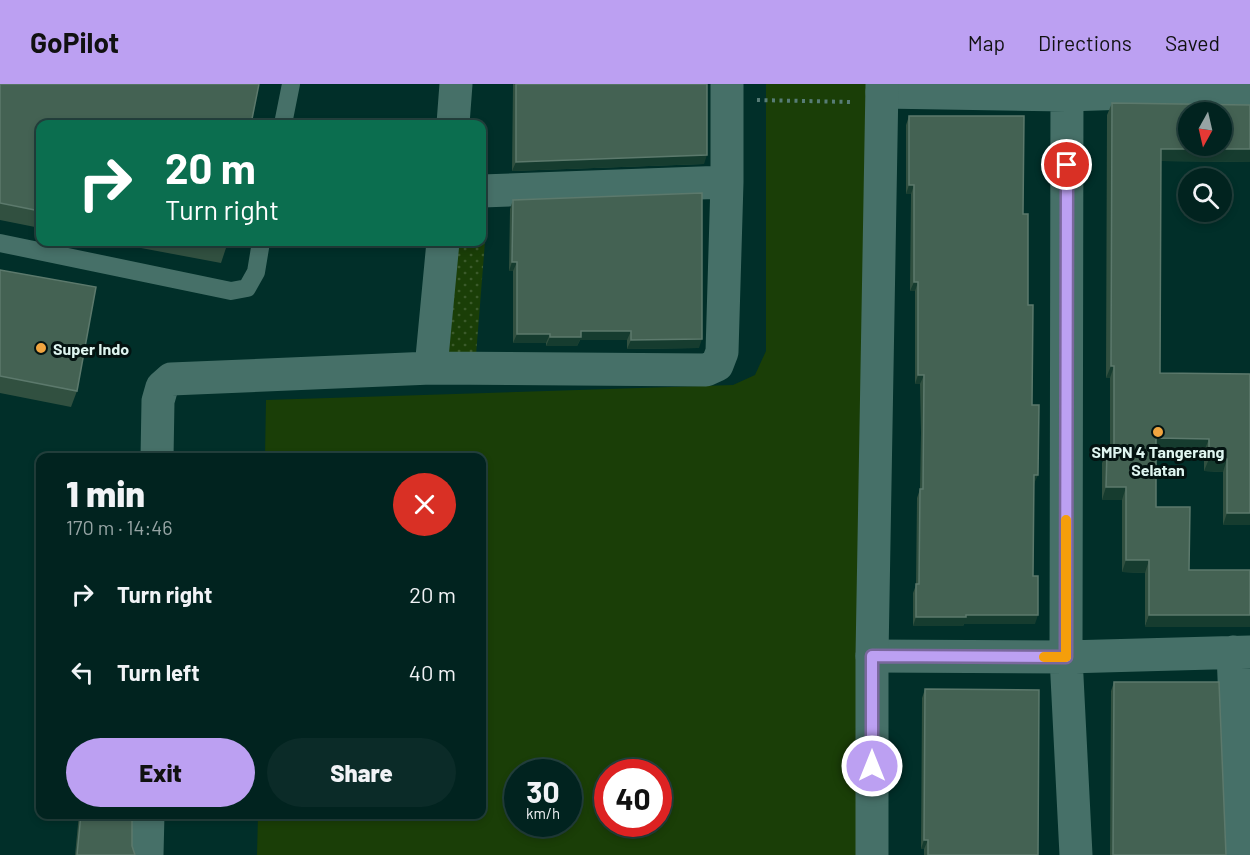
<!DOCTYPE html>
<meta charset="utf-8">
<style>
body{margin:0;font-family:Barlow,sans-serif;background:#0b2b28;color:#f1f3f6;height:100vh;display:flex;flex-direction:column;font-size:22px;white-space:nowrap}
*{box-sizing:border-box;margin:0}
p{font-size:20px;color:#96a4a4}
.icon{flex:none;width:33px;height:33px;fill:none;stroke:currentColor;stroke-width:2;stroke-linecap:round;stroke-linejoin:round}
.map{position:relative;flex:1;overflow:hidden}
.panel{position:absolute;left:36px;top:369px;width:450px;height:366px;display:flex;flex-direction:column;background:#01231f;border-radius:12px;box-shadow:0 3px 9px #0003,0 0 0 2px #23403d}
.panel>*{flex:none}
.hud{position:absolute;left:36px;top:36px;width:450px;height:126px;border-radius:12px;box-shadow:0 3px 9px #0003,0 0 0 2px #23403d;background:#0b6e4f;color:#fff;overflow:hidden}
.needle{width:39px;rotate:188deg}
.fabs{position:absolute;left:1178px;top:18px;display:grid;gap:12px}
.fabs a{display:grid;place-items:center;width:54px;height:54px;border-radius:50%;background:#01231f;box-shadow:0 3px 9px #0003,0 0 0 2px #23403d;font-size:30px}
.speed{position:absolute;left:504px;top:675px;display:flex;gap:12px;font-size:30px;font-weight:700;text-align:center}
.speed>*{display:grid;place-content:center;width:78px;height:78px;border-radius:50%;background:#01231f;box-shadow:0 3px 9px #0003,0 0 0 2px #23403d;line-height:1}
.speed small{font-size:15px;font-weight:400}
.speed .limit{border:9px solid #d22;background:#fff;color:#111}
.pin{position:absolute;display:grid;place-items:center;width:51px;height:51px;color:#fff;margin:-26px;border:3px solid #fff;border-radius:50%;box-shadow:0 2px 6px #0007}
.me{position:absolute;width:66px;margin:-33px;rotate:0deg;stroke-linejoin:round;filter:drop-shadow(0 0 4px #0008)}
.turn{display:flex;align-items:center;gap:21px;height:126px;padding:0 30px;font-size:27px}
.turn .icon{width:78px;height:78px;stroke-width:2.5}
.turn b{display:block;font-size:42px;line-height:51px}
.round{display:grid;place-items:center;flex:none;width:63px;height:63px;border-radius:32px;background:#0b2b28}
.headline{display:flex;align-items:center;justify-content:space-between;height:102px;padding:0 30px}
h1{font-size:36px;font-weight:800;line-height:45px}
.button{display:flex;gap:12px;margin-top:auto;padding:12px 30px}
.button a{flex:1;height:69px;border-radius:36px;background:#bca0f2;color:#111;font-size:24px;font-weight:800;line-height:69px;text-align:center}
.button a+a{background:#0b2b28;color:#f1f3f6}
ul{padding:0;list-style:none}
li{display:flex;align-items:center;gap:18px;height:78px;padding:0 30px}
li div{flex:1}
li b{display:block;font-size:22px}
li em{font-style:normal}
header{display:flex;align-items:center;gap:36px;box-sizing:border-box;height:84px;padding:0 30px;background:#bca0f2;color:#111}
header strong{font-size:28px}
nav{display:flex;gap:33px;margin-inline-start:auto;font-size:21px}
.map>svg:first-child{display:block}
</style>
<header>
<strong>GoPilot</strong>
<nav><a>Map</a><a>Directions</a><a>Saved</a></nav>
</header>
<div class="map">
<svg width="1250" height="771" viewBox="0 0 1250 771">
<defs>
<pattern id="park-dots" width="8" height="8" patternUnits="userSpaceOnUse" patternTransform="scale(1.5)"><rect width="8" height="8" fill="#1a3e07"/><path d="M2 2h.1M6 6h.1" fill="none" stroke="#3b5a2b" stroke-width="1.8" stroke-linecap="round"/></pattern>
</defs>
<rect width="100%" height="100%" fill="#012f29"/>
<path fill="#1a3e07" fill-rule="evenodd" d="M 766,0 L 866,0 L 864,771 L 257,771 L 258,731 L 482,730 L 482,374 L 265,373 L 266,316 L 733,301 L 755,291 L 766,267 ZM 518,688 L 568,688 L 568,740 L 518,740 ZM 608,688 L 658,688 L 658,740 L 608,740 Z"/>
<path fill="url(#park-dots)" d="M 482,107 L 489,107 L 475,284 L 431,284 L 443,158 L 482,158 Z"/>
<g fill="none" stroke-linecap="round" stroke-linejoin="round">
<path stroke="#577c76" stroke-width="4" stroke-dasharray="3 4.5" stroke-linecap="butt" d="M 757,16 L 851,18"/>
<path stroke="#467068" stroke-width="18" d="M 283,40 L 291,0
M 0,159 L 231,207 L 247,204 L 256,188 L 261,158"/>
<path stroke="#467068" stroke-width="33" d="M 1067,0 L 1066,573 L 1076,771
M 882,8 L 1067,11 L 1250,5
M 453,40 L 456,0
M 482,107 L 727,98
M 431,284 L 443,158
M 157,374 L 158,317 L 162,303 L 171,295 L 431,284 L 706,286 L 717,281 L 722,268 L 727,98 L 727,0
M 1233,568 L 1241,771
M 872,572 L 1066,573 L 1250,568
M 147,771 L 148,730"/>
<path stroke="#467068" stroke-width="33" d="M 872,771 L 872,572 L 882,0"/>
</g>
<path fill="#315040" d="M 0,0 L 40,40 L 40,144 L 0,136 Z
M 513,0 L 707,0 L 704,80 L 512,87 Z
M 1112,19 L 1250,21 L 1250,78 L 1161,77 L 1160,289 L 1250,290 L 1250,441 L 1223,441 L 1223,388 L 1204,387 L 1204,367 L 1156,366 L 1156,423 L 1190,423 L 1145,543 L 1145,489 L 1122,488 L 1122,416 L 1102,416 L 1102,379 L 1107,367 L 1110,367 L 1110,294 L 1106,294 L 1107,31 Z
M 909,32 L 1023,130 L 1034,400 L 1033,492 L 1035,540 L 964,540 L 963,542 L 913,542 L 913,509 L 916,501 L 917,414 L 920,405 L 921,349 L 920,300 L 915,300 L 915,207 L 910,207 L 911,110 L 906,110 L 906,41 Z
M 513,116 L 699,264 L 627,265 L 627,256 L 580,256 L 577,262 L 546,262 L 546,259 L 513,259 L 513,187 L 509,187 L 510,125 Z
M 109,158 L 228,158 L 221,179 Z
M 0,186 L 77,307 L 71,323 L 0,309 Z
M 1114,598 L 1226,771 L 1110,771 L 1111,607 Z
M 925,605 L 1038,771 L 924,771 L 924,765 L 921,765 L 922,614 Z
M 79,730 L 132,730 L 132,762 L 135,771 L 75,771 Z"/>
<path fill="#163c2f" d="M 1161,65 L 1250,65 L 1250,78 L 1157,77 Z
M 707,71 L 704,80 L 512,87 L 516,78 Z
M 909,101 L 914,101 L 911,110 L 906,110 Z
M 512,178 L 517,178 L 513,187 L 509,187 Z
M 914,198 L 918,198 L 915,207 L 910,207 Z
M 581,247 L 631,247 L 627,256 L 580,256 L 577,262 L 546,262 L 550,253 Z
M 517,250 L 550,250 L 546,259 L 513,259 Z
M 702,255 L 699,264 L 627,265 L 631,256 Z
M 1111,282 L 1114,282 L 1110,294 L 1106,294 Z
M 918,291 L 924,291 L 920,300 L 915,300 Z
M 1156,354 L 1209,355 L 1204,367 L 1152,366 Z
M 1209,375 L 1227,375 L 1223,388 L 1204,387 Z
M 1034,391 L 1038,391 L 1034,400 L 1031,400 Z
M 1106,403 L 1126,403 L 1122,416 L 1102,416 Z
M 1227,429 L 1250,429 L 1250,441 L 1223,441 Z
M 1126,476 L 1149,476 L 1145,489 L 1122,488 Z
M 966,531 L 1038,531 L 1035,540 L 964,540 L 963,542 L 913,542 L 916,533 Z
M 1149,531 L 1250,531 L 1250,543 L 1145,543 Z
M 924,756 L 928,756 L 924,765 L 921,765 Z"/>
<path fill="#446253" stroke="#5c796c" stroke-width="1.5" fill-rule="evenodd" d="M 0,0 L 259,0 L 251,40 L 40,40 L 40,127 L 0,119 Z
M 516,0 L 707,0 L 707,71 L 516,78 Z
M 1112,19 L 1250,21 L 1250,65 L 1161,65 L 1160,289 L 1250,290 L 1250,429 L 1227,429 L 1227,375 L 1209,375 L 1209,355 L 1156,354 L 1156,423 L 1190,423 L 1189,486 L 1250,486 L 1250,531 L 1149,531 L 1149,476 L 1126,476 L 1126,403 L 1106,403 L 1107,367 L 1114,367 L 1114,282 L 1111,282 ZM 1188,28 L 1221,28 L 1221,62 L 1188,62 Z
M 909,32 L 1024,32 L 1023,130 L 1028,130 L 1028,221 L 1033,221 L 1032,321 L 1039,321 L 1038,391 L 1034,391 L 1033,492 L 1038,492 L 1038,531 L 966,531 L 966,533 L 916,533 L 916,500 L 919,500 L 920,405 L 923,405 L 924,291 L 918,291 L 918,198 L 914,198 L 914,101 L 909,101 Z
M 702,109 L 702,255 L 631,256 L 631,247 L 581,247 L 581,253 L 550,253 L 550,250 L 517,250 L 517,178 L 512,178 L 513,116 Z
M 197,158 L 228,158 L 227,163 Z
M 0,186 L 96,203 L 77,307 L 0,292 Z
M 1114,598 L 1219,598 L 1226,771 L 1113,771 Z
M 925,605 L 1039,606 L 1038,771 L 928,771 L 928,756 L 924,756 Z
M 81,730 L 132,730 L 132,762 L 135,771 L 77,771 Z"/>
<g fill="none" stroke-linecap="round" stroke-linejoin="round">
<defs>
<path id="route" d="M 872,682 L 872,572 L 1066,573 L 1067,81"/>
</defs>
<use href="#route" stroke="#7a689d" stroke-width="15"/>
<use href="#route" stroke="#bca0f2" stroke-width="10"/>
<path stroke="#f59e0b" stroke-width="10" d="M 1044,573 L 1066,573 L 1066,436"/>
</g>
<g fill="#f1a540" stroke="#041311" stroke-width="2">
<circle cx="41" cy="264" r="6"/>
<circle cx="1158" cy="348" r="6"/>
</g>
<g text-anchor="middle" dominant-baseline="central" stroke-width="6" stroke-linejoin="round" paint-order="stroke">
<g font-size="16" font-weight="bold" fill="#dff5f0" stroke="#041311" text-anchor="start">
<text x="53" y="264">Super Indo</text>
<text x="1158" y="367" text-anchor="middle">SMPN 4 Tangerang<tspan x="1158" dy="18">Selatan</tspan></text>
</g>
</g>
</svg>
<div class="fabs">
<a><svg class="needle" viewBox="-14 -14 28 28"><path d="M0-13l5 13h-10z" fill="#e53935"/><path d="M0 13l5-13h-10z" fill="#96a4a4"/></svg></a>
<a><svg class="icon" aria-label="search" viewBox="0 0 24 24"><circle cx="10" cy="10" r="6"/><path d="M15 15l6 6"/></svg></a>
</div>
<div class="speed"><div>30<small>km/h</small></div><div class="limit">40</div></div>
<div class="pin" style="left:1067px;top:81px;background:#d93025"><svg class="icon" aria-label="arrive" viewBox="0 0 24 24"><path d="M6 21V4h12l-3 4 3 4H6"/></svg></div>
<svg class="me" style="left:872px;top:682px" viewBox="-20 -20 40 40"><circle r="17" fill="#bca0f2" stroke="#fff" stroke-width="3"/><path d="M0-11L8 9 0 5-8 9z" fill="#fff"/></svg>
<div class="hud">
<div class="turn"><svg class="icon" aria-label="right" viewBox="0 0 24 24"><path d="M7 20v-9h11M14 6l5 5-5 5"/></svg><div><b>20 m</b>Turn right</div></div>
</div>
<section class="panel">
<div class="headline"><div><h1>1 min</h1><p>170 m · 14:46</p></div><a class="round" style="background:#d93025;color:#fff"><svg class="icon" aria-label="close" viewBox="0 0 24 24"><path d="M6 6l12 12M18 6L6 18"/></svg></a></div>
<ul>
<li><svg class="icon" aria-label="right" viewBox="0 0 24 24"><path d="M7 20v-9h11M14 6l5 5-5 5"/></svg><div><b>Turn right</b></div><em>20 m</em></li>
<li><svg class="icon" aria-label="left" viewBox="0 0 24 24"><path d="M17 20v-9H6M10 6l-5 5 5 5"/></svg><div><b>Turn left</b></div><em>40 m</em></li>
</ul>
<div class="button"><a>Exit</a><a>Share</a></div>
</section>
</div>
